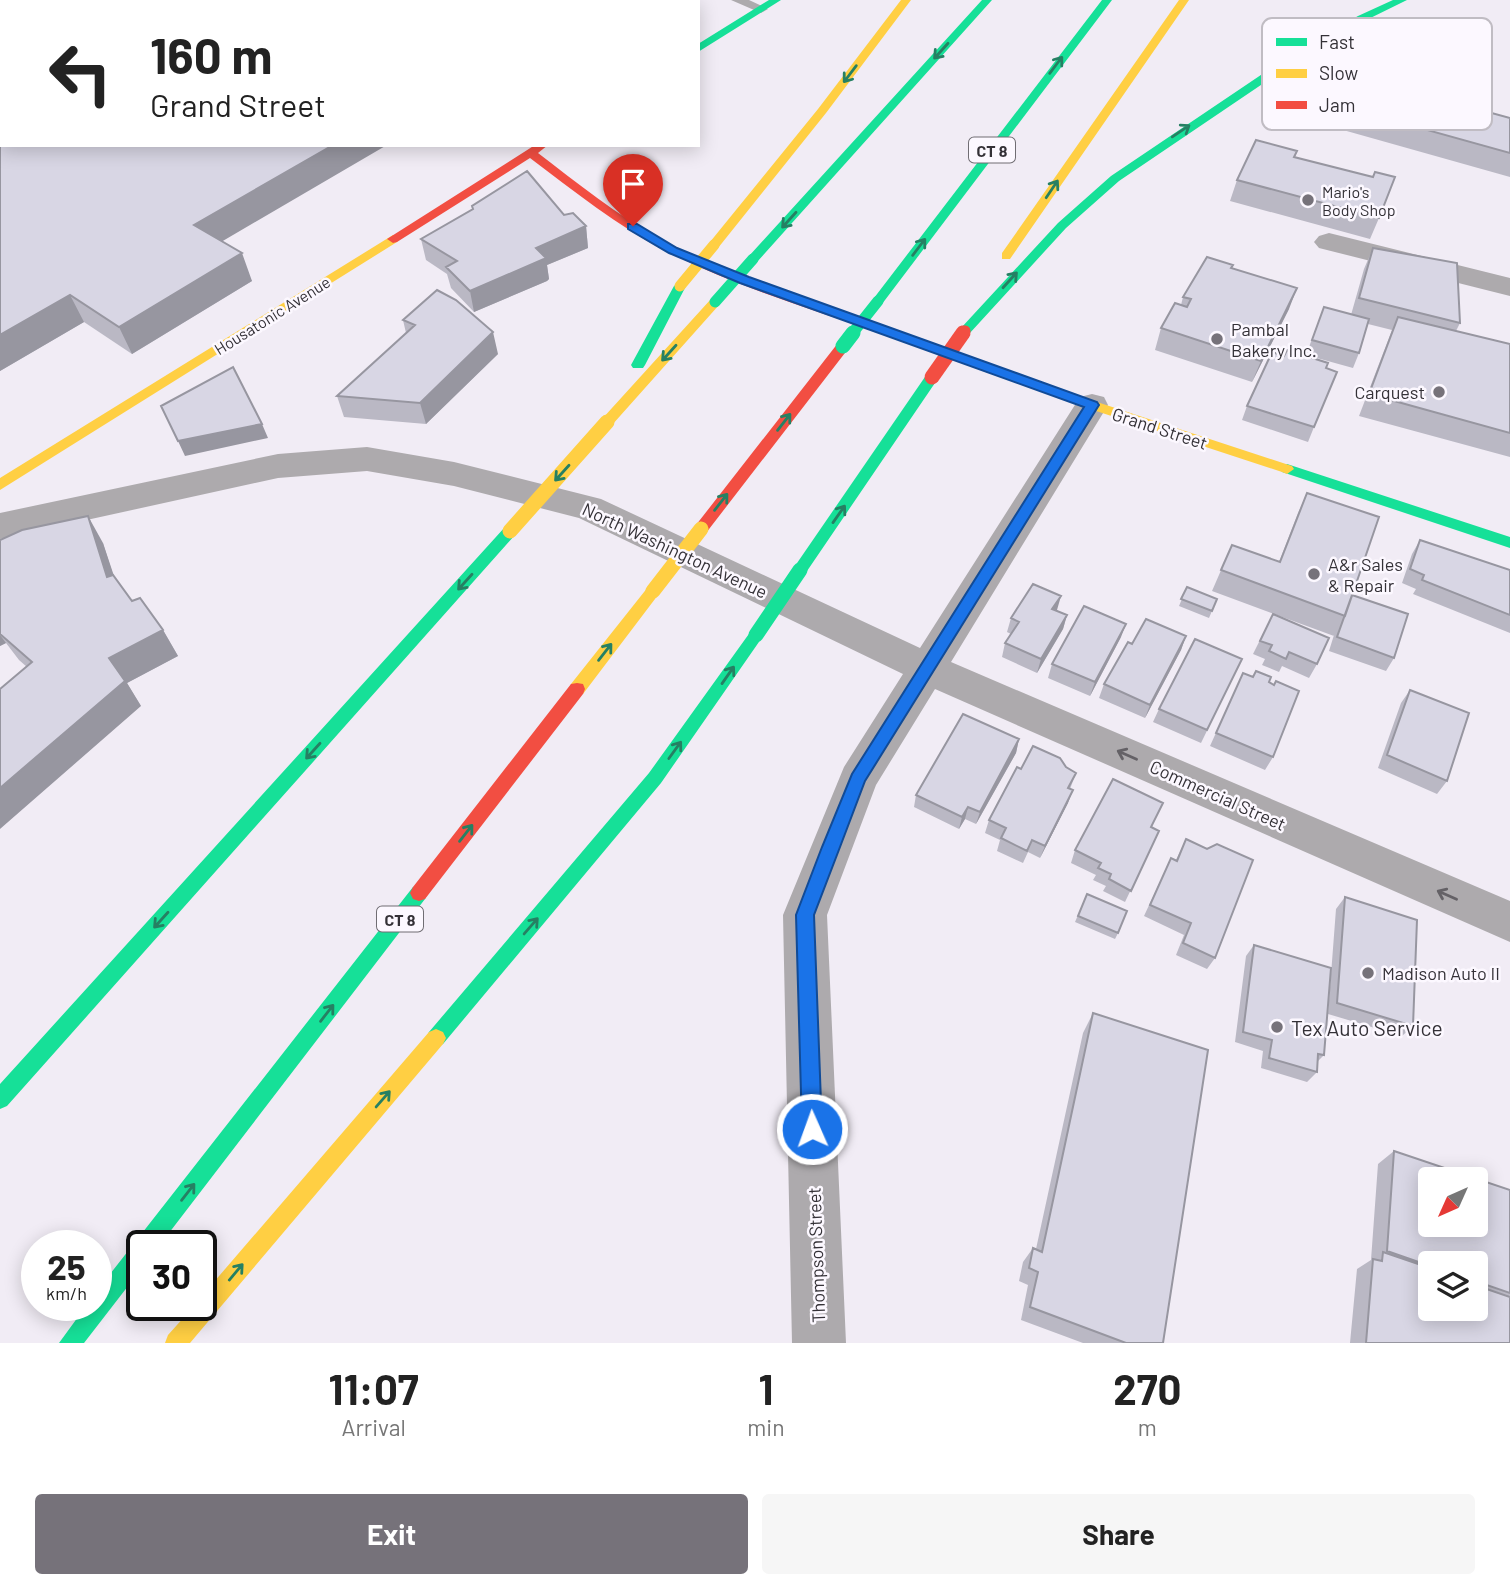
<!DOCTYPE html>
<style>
body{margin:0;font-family:Barlow,sans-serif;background:#f6f6f6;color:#222;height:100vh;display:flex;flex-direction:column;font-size:26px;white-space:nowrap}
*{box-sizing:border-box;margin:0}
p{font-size:23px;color:#767676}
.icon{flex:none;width:38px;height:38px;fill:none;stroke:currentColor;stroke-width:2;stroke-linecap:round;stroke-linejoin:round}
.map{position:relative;height:1343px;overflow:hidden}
.side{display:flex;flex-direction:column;background:#fff;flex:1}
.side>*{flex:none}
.guide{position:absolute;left:0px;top:0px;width:700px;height:147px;box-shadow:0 4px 18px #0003;background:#fff;color:#222;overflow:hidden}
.needle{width:46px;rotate:225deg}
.controls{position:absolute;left:1418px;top:1167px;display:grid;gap:14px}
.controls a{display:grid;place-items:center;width:70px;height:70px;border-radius:7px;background:#fff;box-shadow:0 4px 18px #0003;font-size:35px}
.speed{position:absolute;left:21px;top:1230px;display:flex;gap:14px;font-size:35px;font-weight:700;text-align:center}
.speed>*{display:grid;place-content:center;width:91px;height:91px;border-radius:50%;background:#fff;box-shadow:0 4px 18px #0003;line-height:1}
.speed small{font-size:18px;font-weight:400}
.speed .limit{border:4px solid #111;border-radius:10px;background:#fff;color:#111}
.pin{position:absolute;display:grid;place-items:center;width:60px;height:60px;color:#fff;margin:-72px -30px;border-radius:50% 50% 50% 0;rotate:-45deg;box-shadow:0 0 7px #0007}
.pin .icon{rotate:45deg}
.me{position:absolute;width:77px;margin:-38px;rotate:358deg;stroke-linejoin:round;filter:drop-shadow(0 0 5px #0008)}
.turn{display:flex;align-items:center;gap:24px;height:147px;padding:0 35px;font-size:32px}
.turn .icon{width:91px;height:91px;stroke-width:2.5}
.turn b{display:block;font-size:49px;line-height:60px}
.eta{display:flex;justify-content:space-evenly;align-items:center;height:119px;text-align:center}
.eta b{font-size:42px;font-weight:700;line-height:49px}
.action{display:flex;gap:14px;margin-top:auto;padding:14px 35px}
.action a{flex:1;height:80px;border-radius:7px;background:#76727a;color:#fff;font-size:28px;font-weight:700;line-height:80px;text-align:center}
.action a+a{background:#f6f6f6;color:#222}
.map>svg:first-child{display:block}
</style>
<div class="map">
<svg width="1510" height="1343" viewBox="0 0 1510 1343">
<rect width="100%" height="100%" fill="#f1ecf5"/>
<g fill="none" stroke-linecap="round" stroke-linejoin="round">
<path fill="#adaaad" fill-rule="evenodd" d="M 466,0 L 479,0 L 480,2 L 467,2 Z
M 602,0 L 617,0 L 601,2 Z
M 731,0 L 749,0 L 768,9 L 761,13 Z"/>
<path fill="#adaaad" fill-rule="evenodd" d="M 309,0 L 334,0 L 335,2 L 310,2 Z
M 1329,233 L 1510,278 L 1510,296 L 1319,248 L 1314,242 L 1319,236 Z
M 1092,394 L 1104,397 L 1108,405 L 951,662 L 1510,901 L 1510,942 L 935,689 L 876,785 L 827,915 L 846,1343 L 792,1343 L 783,915 L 844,767 L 903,674 L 579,518 L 454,486 L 367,471 L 278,478 L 0,539 L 0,513 L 278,454 L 367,447 L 454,462 L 601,499 L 920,648 L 1080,397 Z"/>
<path fill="#16e098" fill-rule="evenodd" d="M 769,0 L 781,0 L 698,52 L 698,44 Z
M 982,0 L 992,0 L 757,262 L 749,262 L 749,256 Z
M 1102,0 L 1112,0 L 882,304 L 874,304 L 874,298 Z
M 1393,0 L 1407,0 L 1346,30 L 1308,53 L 1119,181 L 1066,228 L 969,334 L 961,334 L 961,328 L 1058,223 L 1111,176 L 1301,48 L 1358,16 Z
M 680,282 L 686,286 L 645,365 L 643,368 L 633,368 L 631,365 L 674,286 Z
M 932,373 L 939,377 L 937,380 L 805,574 L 795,574 L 793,570 L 795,566 L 927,374 Z
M 1287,464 L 1510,537 L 1510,548 L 1282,472 L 1280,469 Z
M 510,526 L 517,531 L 515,535 L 7,1106 L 0,1109 L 0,1084 L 505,527 Z
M 756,629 L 761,631 L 764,635 L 761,639 L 661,783 L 443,1044 L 436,1047 L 429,1044 L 426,1038 L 429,1032 L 649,773 L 751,631 Z
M 419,885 L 425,887 L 428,893 L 425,899 L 159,1246 L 142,1246 L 142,1268 L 84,1343 L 59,1343 L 86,1306 L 96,1306 L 96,1292 L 413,887 Z"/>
<path fill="#ffcf43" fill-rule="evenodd" d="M 901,0 L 911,0 L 826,113 L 718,248 L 710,248 L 710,242 L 818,109 Z
M 1179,0 L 1189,0 L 1010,259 L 1002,259 L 1002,253 Z
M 393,235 L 399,239 L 397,242 L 0,490 L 0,478 Z
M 715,298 L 719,299 L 719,305 L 612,425 L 602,425 L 600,422 L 602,419 L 711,299 Z
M 890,328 L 1097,402 L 1292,466 L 1294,469 L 1287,474 L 1282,472 L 1087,408 L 886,335 L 884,332 Z
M 653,585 L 661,591 L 658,595 L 583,694 L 571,694 L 569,689 L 571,684 L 648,587 Z
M 436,1029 L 443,1032 L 446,1038 L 443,1044 L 190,1343 L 165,1343 L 168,1335 L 194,1306 L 201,1306 L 201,1297 L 429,1032 Z"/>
<path fill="#f24e42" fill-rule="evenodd" d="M 535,145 L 548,145 L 538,153 C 577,183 617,215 661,239 C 734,279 816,301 894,329 L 896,332 L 890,336 L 886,335 C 812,309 736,287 666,251 C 617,226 574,191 530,158 L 397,242 L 393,243 L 387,239 Z
M 843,342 L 849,346 L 848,349 L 706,533 L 696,533 L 694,529 L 696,525 L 838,343 Z
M 577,683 L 583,684 L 585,689 L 583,694 L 425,899 L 419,901 L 413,899 L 410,893 L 413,887 L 571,684 Z"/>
<path stroke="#16e098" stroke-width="11" d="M 715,302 L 753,259
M 851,335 L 878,301"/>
<path stroke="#16e098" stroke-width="15" d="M 843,346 L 853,333
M 756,635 L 800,570"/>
<path stroke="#ffcf43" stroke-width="11" d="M 680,286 L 714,245"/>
<path stroke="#ffcf43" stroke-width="15" d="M 510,531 L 607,422
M 653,591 L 701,529"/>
<path stroke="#f24e42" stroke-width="11" d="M 962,335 L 965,331"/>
<path stroke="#f24e42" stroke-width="15" d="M 932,377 L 963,333"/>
</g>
<path fill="#bab8c4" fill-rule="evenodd" d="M 0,0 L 222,241 L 252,281 L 132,354 L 84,322 L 0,371 Z
M 529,0 L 576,0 L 571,2 L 531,2 Z
M 1366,94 L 1427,108 L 1510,118 L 1510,177 L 1304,119 L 1312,98 Z
M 1297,151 L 1295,157 L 1379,218 L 1370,239 L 1230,201 L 1237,180 Z
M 472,206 L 564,215 L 586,226 L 588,248 L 547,265 L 549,279 L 547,281 L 474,312 L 451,288 L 447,274 L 426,260 L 421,239 L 472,210 Z
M 1373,248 L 1460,323 L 1456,331 L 1510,344 L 1510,457 L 1359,416 L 1392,330 L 1368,324 L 1359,353 L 1353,368 L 1306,355 L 1324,307 L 1351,315 L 1364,269 Z
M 1232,268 L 1289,309 L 1252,382 L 1155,350 L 1161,328 L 1181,305 L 1183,297 Z
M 403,320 L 498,354 L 426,424 L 344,417 L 337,396 L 406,333 Z
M 1326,368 L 1314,427 L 1308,442 L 1242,420 L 1247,406 Z
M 1307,493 L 1352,595 L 1394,658 L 1386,671 L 1329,651 L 1334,635 L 1334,636 L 1212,591 L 1232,545 L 1279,562 L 1298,513 Z
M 0,540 L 103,543 L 113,575 L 132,601 L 163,630 L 178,656 L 127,683 L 141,706 L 27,667 L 19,660 L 6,643 L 0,646 Z
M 1420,540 L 1510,570 L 1510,633 L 1413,594 L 1416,589 L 1402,583 L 1412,554 Z
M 1187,587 L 1217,599 L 1209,618 L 1179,606 Z
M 1056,610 L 1067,615 L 1063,629 L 1037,673 L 1002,657 L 1005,643 L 1011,634 L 1007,632 L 1011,618 Z
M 1273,614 L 1317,664 L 1309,678 L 1282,666 L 1279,672 L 1262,665 L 1265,659 L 1253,654 Z
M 1186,636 L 1181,650 L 1145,718 L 1099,698 L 1104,684 Z
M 1121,637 L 1090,696 L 1048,678 L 1052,664 Z
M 1242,659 L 1201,743 L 1153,722 L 1159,709 Z
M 1243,673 L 1269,682 L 1273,757 L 1265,770 L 1210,746 Z
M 1410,690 L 1447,781 L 1437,794 L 1378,768 L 1401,703 Z
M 1019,739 L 1016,753 L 976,824 L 965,819 L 959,829 L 914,807 L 916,795 Z
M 1066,767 L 1076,773 L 1070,789 L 1068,803 L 1040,858 L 1028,852 L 1023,863 L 997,851 L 1000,840 L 985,833 L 989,820 L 1021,769 Z
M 1151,827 L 1159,831 L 1125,902 L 1103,891 L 1106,886 L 1093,880 L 1096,875 L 1071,863 L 1075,850 Z
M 1186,839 L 1215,958 L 1207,969 L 1176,955 L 1184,935 L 1144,916 L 1171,858 L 1176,860 Z
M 1087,894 L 1118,933 L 1115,939 L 1075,922 Z
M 1345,897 L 1413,1026 L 1402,1036 L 1328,1014 L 1336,909 Z
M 1254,945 L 1324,1055 L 1317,1062 L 1317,1072 L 1307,1082 L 1261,1068 L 1263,1051 L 1235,1042 L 1246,956 Z
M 1093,1013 L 1163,1343 L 1083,1343 L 1021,1320 L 1028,1285 L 1019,1281 L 1023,1262 L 1033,1248 L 1036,1249 L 1083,1033 Z
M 1394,1151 L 1510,1190 L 1510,1343 L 1350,1343 L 1357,1269 L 1371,1260 L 1378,1164 ZM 1430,1264 L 1475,1264 L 1475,1309 L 1430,1309 Z"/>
<path fill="#9796a0" d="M 541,0 L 561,0 L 561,2 L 541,2 Z
M 333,145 L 387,145 L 204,252 L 194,225 Z
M 586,226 L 588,248 L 547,265 L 549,279 L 547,281 L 474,312 L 470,291 L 536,248 Z
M 242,253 L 252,281 L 132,354 L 119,327 Z
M 1297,288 L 1289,309 L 1252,382 L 1261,361 Z
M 70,295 L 84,322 L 0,371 L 0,335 Z
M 493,332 L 498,354 L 426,424 L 420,403 Z
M 262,424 L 268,438 L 185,456 L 178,441 Z
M 88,516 L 103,543 L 123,603 L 107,577 Z
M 1061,596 L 1057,610 L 1048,623 L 1052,609 Z
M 1067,615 L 1063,629 L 1037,673 L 1041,659 Z
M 1126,624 L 1121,637 L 1090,696 L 1095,682 Z
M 163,630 L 178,656 L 127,683 L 141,706 L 0,829 L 0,788 L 109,658 Z
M 0,632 L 0,635 L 6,643 L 0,646 Z
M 1186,636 L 1181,650 L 1145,718 L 1150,705 Z
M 1019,739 L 1016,753 L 976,824 L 980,812 Z
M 1073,790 L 1068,803 L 1040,858 L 1045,846 Z
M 968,807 L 965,819 L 959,829 L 962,817 Z"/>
<path fill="#d8d6e4" stroke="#9796a0" stroke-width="2" fill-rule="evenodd" d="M 0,0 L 286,0 L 290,2 L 2,2 L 2,145 L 333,145 L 194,225 L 242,253 L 119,327 L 70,295 L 0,335 Z
M 1332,85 L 1366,94 L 1368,91 L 1427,108 L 1433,97 L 1510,118 L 1510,153 L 1312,98 Z
M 1256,140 L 1297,151 L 1294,157 L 1373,177 L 1375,172 L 1395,177 L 1379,218 L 1237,180 Z
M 527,171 L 564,215 L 573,213 L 586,226 L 536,248 L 546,258 L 544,259 L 470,291 L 446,267 L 457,261 L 421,239 L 473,209 L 472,206 Z
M 1373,248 L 1457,263 L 1460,323 L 1359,298 Z
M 1207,257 L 1233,265 L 1231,268 L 1297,288 L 1261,361 L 1161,328 L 1175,303 L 1187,307 L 1191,299 L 1183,297 Z
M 437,290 L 456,300 L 493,332 L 420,403 L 337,396 L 415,325 L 403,320 Z
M 1324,307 L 1369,319 L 1359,353 L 1312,340 Z
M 1398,317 L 1510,344 L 1510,433 L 1369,394 Z
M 1287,350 L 1328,363 L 1326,368 L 1337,372 L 1314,427 L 1247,406 L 1272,352 L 1284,356 Z
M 233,367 L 262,424 L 178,441 L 161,406 Z
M 1307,493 L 1379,517 L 1345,616 L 1221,570 L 1232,545 L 1280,562 Z
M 88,516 L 107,577 L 113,575 L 132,601 L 140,598 L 163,630 L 109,658 L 125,681 L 0,788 L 0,689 L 32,662 L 0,634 L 0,540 L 22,530 Z
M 1420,540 L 1510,570 L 1510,615 L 1422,580 L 1424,575 L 1410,569 Z
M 1033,584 L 1061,596 L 1052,609 L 1067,615 L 1041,659 L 1005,643 L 1019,622 L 1011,618 Z
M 1187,587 L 1217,599 L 1212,611 L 1181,599 Z
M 1352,595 L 1408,614 L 1394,658 L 1337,637 Z
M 1084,606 L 1126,624 L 1095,682 L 1052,664 Z
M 1273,614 L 1329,638 L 1317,664 L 1289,652 L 1286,659 L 1269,651 L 1272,645 L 1260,641 Z
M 1146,619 L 1186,636 L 1150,705 L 1104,684 L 1128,642 L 1132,644 Z
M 1195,639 L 1242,659 L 1207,730 L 1159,709 Z
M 1256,671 L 1271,677 L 1269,682 L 1274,685 L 1276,681 L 1299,691 L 1273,757 L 1216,733 L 1243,673 L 1253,677 Z
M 1410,690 L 1469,713 L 1447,781 L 1387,755 Z
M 963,714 L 1019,739 L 980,812 L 968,807 L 962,817 L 916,795 Z
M 1033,746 L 1060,758 L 1066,767 L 1076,773 L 1068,788 L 1073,790 L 1045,846 L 1032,840 L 1027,851 L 1001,838 L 1006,828 L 989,820 L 1017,767 L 1021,769 Z
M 1113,779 L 1163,803 L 1151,827 L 1159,831 L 1131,891 L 1109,879 L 1111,874 L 1098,868 L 1101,863 L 1075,850 Z
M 1186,839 L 1207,849 L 1217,844 L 1253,860 L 1215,958 L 1183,943 L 1191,923 L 1150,905 L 1171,858 L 1177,861 Z
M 1087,894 L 1127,911 L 1118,933 L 1078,916 Z
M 1345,897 L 1417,920 L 1413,1026 L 1337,1003 Z
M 1254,945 L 1331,968 L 1324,1055 L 1318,1054 L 1317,1072 L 1269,1058 L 1272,1040 L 1243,1032 Z
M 1093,1013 L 1208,1050 L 1163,1343 L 1126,1343 L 1030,1307 L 1038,1272 L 1029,1268 L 1033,1248 L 1042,1252 Z
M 1394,1151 L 1510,1190 L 1510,1293 L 1475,1281 L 1475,1264 L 1430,1264 L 1430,1266 L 1387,1251 ZM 1430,1180 L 1475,1180 L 1475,1225 L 1430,1225 Z
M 1383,1252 L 1430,1268 L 1430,1309 L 1475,1309 L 1475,1285 L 1510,1297 L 1510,1343 L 1366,1343 L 1373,1259 L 1382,1261 Z"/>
<defs><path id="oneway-shaft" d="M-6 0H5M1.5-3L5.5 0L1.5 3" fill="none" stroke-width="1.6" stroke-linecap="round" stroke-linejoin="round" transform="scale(1.75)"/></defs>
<g stroke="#268063">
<use href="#oneway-shaft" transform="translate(941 51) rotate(132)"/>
<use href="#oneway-shaft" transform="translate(1056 65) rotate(-53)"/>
<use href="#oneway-shaft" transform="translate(850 74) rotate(127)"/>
<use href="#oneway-shaft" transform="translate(1181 131) rotate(-34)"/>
<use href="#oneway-shaft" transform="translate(1052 189) rotate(-56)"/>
<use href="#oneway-shaft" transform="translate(789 220) rotate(132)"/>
<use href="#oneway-shaft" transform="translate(919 247) rotate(-53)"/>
<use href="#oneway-shaft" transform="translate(1010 280) rotate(-48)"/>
<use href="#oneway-shaft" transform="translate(669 353) rotate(132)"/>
<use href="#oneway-shaft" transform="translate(784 422) rotate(-52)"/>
<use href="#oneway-shaft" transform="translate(562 473) rotate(132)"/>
<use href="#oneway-shaft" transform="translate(721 502) rotate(-52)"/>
<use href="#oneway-shaft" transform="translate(839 514) rotate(-55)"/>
<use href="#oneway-shaft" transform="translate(465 582) rotate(132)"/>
<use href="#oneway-shaft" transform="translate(605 652) rotate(-52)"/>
<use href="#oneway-shaft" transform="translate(728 675) rotate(-55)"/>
<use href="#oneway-shaft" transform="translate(675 750) rotate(-54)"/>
<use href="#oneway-shaft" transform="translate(313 751) rotate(132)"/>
<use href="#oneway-shaft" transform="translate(466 833) rotate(-52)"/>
<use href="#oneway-shaft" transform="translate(161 920) rotate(132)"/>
<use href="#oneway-shaft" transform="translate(531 926) rotate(-49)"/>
<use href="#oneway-shaft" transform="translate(327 1013) rotate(-52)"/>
<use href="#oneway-shaft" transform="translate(383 1099) rotate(-49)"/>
<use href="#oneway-shaft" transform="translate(188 1192) rotate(-52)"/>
<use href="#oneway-shaft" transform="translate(236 1272) rotate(-50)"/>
</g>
<g stroke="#646166">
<use href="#oneway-shaft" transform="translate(1127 755) rotate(-156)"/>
<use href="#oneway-shaft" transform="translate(1447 895) rotate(-156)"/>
</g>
<path fill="#1a73e8" stroke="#114b97" stroke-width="2" d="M 628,224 L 637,224 L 677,248 L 749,277 L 1097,402 L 1099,405 L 865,781 L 840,847 L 814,915 L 822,1129 L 819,1136 L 812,1139 L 805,1136 L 802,1129 L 796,915 L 822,847 L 852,774 L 1084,407 L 740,283 L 669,253 L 628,229 Z"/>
<g fill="#76727a" stroke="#fcf8ff" stroke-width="2.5">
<circle cx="1308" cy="200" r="7"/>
<circle cx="1217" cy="339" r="7"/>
<circle cx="1439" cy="392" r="7"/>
<circle cx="1314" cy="574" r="7"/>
<circle cx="1368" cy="973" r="7"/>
<circle cx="1277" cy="1027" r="7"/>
</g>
<g text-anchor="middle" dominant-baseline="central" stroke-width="5" stroke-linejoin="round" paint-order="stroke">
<g fill="#fcf8ff" stroke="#706d73" stroke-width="2">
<rect x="969" y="137.5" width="46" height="25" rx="5"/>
<rect x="377" y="906.5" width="46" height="25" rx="5"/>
</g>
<g font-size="16" font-weight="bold" fill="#343137">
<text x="992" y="150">CT 8</text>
<text x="400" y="919">CT 8</text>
</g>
<g font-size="16" fill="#343137" stroke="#fcf8ff" text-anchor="start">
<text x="1322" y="191">Mario's<tspan x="1322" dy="18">Body Shop</tspan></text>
</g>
<g font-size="16" fill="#343137" stroke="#fcf8ff">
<text transform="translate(272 315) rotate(-32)">Housatonic Avenue</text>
</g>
<g font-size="18" fill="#343137" stroke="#fcf8ff" text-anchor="start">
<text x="1231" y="329">Pambal<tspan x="1231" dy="21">Bakery Inc.</tspan></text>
<text x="1425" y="392" text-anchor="end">Carquest</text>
<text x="1328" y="564">A&amp;r Sales<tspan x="1328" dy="21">&amp; Repair</tspan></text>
<text x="1382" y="973">Madison Auto II</text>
</g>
<g font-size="18" fill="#343137" stroke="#fcf8ff">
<text transform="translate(1160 428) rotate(18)">Grand Street</text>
<text transform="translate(675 550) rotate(25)">North Washington Avenue</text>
<text transform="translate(1218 795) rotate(24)">Commercial Street</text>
<text transform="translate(816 1255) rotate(-92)">Thompson Street</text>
</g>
<g font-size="21" fill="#343137" stroke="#fcf8ff" text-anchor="start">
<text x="1291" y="1027">Tex Auto Service</text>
</g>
</g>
<rect x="1262" y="18" width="230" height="112" rx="10" fill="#fcf8ff" stroke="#c0bcc3" stroke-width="2"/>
<rect x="1276" y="38" width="31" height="8" fill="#16e098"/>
<rect x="1276" y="69" width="31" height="9" fill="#ffcf43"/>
<rect x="1276" y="101" width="31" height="8" fill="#f24e42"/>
<g font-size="19" fill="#343137">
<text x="1319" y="49">Fast</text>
<text x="1319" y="80">Slow</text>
<text x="1319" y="112">Jam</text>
</g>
</svg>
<div class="controls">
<a><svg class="needle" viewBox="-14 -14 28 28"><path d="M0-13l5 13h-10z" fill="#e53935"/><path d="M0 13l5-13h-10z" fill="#767676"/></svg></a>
<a><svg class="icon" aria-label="layers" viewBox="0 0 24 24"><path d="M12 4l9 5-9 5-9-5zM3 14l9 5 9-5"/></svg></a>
</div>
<div class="speed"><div>25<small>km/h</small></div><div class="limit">30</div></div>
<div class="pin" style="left:633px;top:226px;background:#d93025"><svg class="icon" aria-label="arrive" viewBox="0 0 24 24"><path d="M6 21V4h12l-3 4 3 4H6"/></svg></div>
<svg class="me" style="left:812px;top:1129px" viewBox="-20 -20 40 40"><circle r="17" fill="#1a73e8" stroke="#fff" stroke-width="3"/><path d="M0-11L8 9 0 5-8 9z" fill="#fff"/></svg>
<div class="guide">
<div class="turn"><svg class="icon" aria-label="left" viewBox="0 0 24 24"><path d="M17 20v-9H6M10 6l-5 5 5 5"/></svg><div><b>160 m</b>Grand Street</div></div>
</div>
</div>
<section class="side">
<div class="eta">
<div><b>11:07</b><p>Arrival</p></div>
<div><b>1</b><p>min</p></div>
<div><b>270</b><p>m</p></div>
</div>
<div class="action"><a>Exit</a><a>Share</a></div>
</section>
